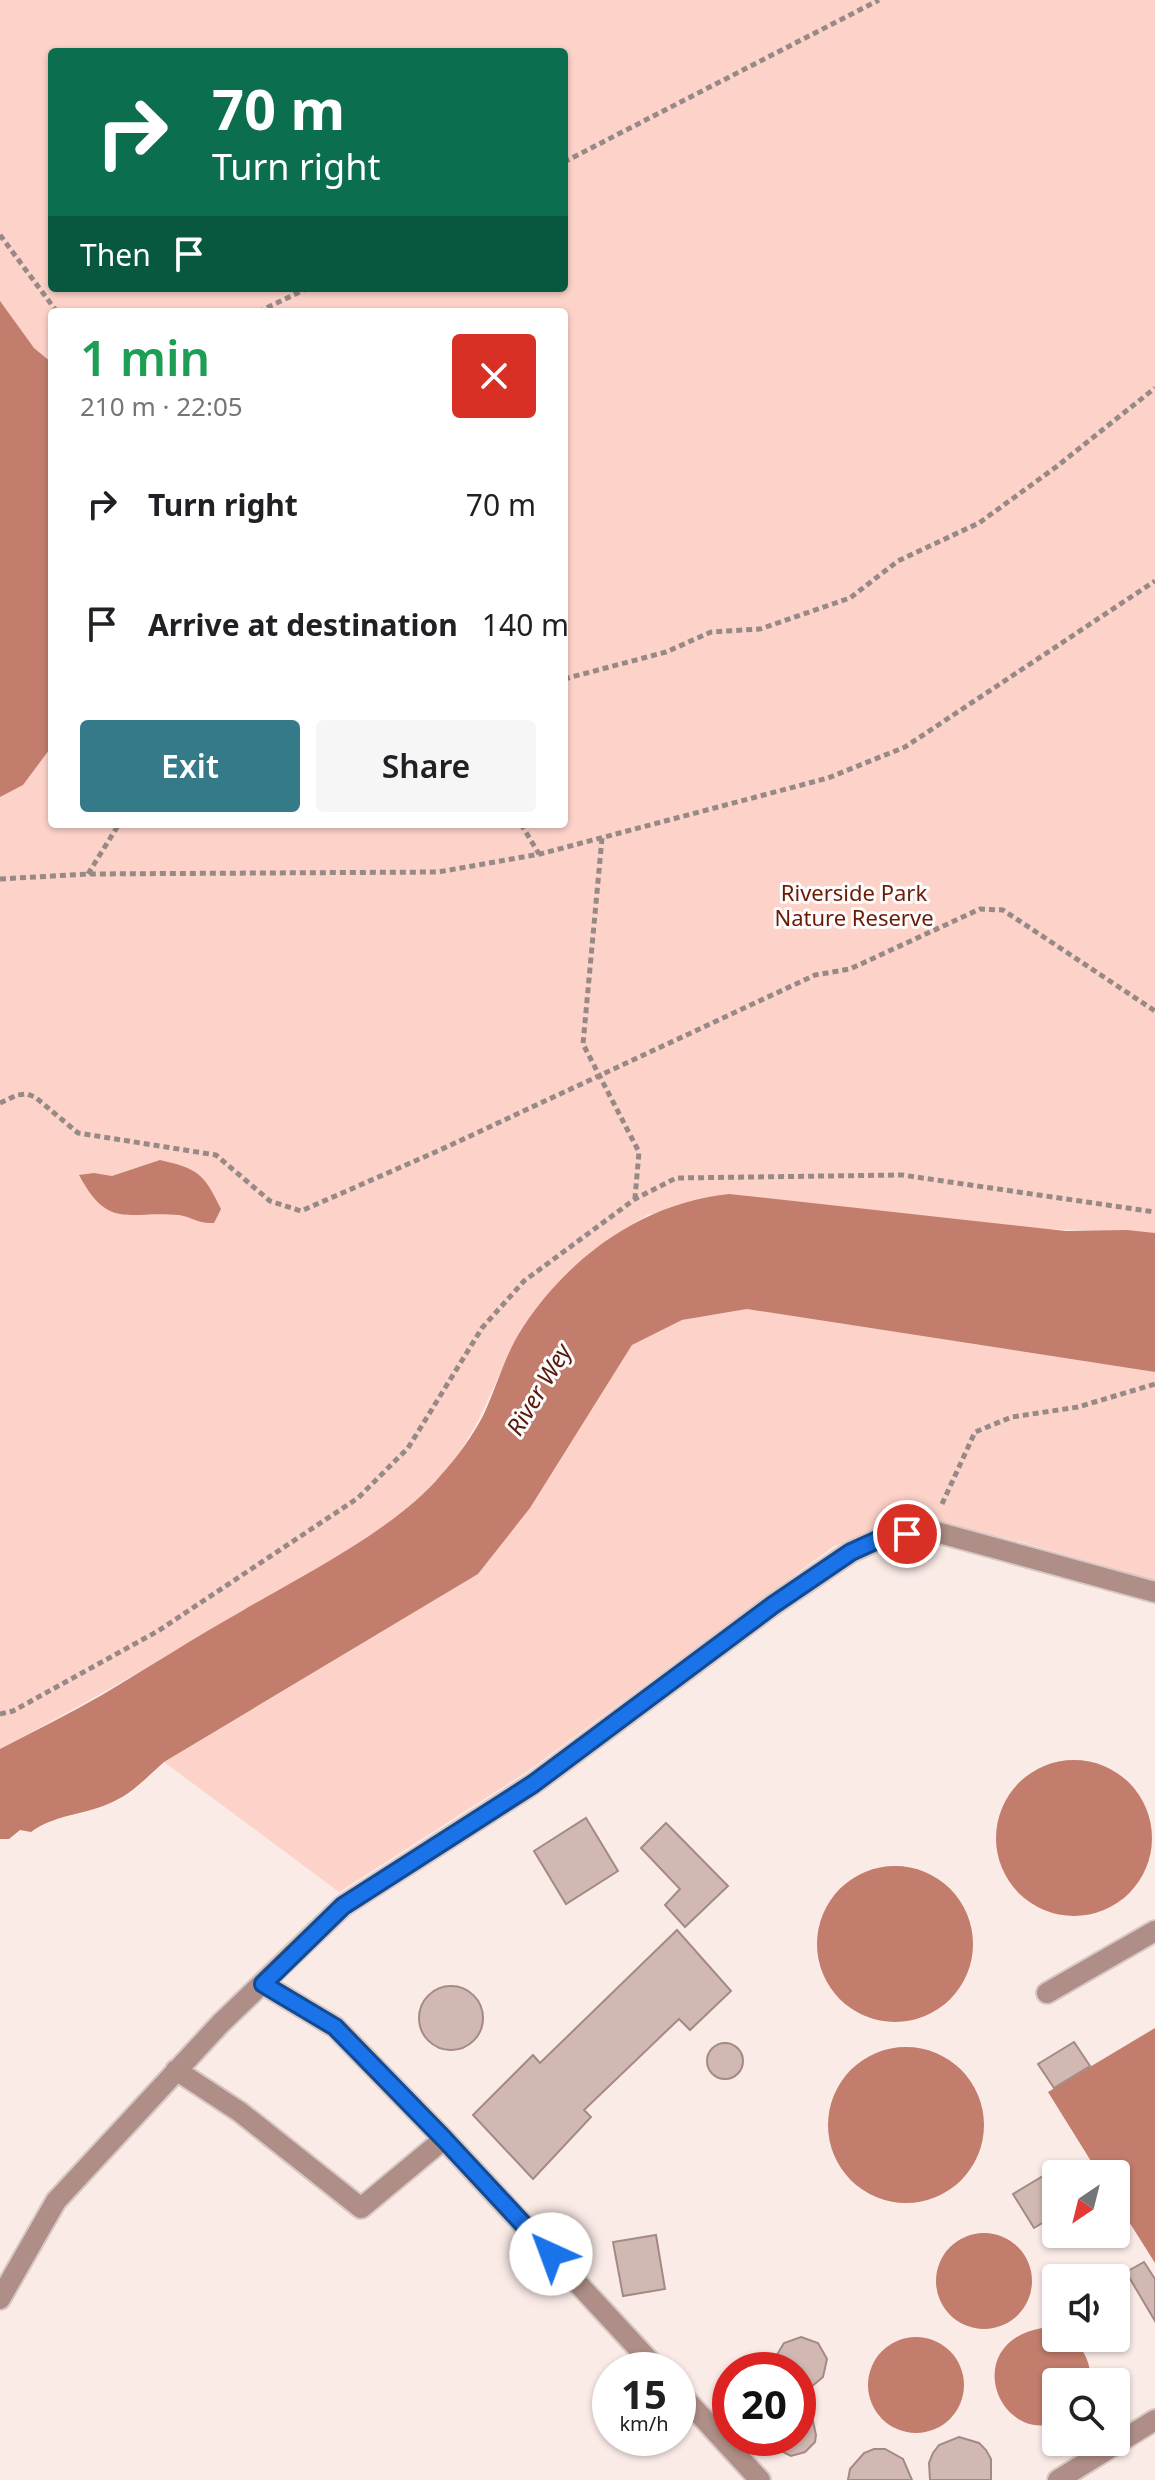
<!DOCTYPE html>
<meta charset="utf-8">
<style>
body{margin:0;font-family:"Noto Sans",sans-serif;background:#f6f6f6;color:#202124;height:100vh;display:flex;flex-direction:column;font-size:30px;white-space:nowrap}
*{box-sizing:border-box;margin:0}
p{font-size:26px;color:#757577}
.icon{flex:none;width:44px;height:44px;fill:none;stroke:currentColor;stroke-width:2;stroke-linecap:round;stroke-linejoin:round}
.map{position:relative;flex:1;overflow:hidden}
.sheet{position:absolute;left:48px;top:308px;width:520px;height:520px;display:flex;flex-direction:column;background:#fff;border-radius:8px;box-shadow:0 2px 6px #0004}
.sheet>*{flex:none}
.banner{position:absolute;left:48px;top:48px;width:520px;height:244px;border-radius:8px;box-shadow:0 2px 6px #0004;background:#0b6e4f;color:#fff;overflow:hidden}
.needle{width:52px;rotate:215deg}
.fabs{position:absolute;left:1042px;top:2160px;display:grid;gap:16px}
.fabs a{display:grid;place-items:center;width:88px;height:88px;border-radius:8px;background:#fff;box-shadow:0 2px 6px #0004;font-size:40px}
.speed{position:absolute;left:592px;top:2352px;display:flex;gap:16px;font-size:40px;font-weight:700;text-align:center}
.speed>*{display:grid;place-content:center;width:104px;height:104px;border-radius:50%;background:#fff;box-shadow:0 2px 6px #0004;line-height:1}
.speed small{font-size:20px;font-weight:400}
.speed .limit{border:12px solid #d22;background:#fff;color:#111}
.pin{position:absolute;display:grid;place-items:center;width:68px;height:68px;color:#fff;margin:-34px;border:4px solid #fff;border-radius:50%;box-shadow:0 2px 8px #0007}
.me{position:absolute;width:88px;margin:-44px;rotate:317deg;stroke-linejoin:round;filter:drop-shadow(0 0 6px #0008)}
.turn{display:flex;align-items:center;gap:28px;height:168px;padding:0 32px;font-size:36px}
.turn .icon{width:104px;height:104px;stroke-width:2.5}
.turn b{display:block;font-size:56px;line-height:68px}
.then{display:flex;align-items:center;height:76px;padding:0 32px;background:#0003;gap:16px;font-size:30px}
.round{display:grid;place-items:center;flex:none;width:84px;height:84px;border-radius:8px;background:#f6f6f6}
.headline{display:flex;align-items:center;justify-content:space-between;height:136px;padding:0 32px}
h1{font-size:48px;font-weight:600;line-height:60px;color:#1e9e55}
.button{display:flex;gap:16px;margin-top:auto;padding:16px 32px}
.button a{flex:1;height:92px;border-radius:8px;background:#357a88;color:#fff;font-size:32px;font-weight:600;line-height:92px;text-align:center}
.button a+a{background:#f6f6f6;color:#202124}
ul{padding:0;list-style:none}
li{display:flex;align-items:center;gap:24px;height:120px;padding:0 32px}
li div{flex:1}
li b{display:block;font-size:30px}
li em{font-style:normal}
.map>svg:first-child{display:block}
</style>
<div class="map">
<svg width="1155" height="2480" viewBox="0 0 1155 2480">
<rect width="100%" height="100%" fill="#fbebe7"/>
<path fill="#fdd3c9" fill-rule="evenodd" d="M 0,0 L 1155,0 L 1155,1233 L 649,1214 C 607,1238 573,1265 543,1303 C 535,1312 526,1321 520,1331 C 493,1382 479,1436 438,1479 C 390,1530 324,1564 264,1599 C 177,1650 90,1701 0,1749 ZM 52,52 L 564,52 L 564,288 L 52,288 ZM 52,312 L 564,312 L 564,824 L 52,824 Z
M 747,1309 L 1155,1372 L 1155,1580 L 1006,1538 L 920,1520 L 834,1546 L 528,1771 L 339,1892 L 164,1762 L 478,1574 L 530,1508 L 632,1345 L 682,1320 Z"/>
<path fill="#c27d6d" d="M 0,301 L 34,348 L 52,363 L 52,746 L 23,785 L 0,797 Z
M 160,1160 C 199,1169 204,1174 221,1209 L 214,1223 C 197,1224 193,1217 179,1215 C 127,1210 109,1231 79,1175 L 94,1173 L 112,1176 Z
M 729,1194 L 1066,1231 L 1127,1230 L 1155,1233 L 1155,1372 L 747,1309 L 682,1320 L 632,1345 L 530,1508 L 478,1574 L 164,1762 C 146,1778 131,1795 108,1804 C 82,1815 54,1815 31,1832 L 20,1830 L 9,1839 L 0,1839 L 0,1749 C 34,1731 69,1714 102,1695 C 149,1667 194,1638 242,1611 C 303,1575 396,1529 441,1475 C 457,1457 472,1437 483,1416 C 497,1387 505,1354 523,1327 C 570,1256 643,1203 729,1194 Z
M996 1838a78 78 0 1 1 156 0a78 78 0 1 1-156 0Z
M817 1944a78 78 0 1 1 156 0a78 78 0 1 1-156 0Z
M 1155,2028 L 1155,2263 L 1116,2201 L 1116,2174 L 1099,2174 L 1048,2092 Z
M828 2125a78 78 0 1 1 156 0a78 78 0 1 1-156 0Z
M936 2281a48 48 0 1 1 96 0a48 48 0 1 1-96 0Z
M 1042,2328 L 1056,2330 L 1056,2338 L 1072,2338 C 1085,2351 1090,2362 1091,2380 L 1056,2382 L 1056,2423 C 996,2442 961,2342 1042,2328 Z
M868 2385a48 48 0 1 1 96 0a48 48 0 1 1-96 0Z"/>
<path fill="#d2b8b2" stroke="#a38a84" stroke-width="2" d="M 586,1818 L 618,1871 L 566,1904 L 534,1851 Z
M 666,1823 L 728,1886 L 685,1927 L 665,1905 L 680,1889 L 641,1848 Z
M 677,1930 L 731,1991 L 690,2030 L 679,2019 L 584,2110 L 591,2117 L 533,2179 L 473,2115 L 533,2055 L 540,2063 Z
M419 2018a32 32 0 1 1 64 0a32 32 0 1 1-64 0Z
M 1074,2042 L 1090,2066 L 1054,2088 L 1038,2064 Z
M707 2061a18 18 0 1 1 36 0a18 18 0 1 1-36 0Z
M 1063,2164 L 1069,2174 L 1056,2174 L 1056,2215 L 1034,2228 L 1013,2194 Z
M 656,2235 L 665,2289 L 623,2296 L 613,2242 Z
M 1144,2262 L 1155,2279 L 1155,2321 L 1126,2272 Z
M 801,2337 L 818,2343 L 827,2359 L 823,2377 L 811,2387 L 804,2389 L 798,2389 L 798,2370 L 776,2370 L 775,2367 L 775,2358 L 784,2343 Z
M 798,2410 L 813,2421 L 816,2435 L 815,2442 L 805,2452 L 791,2456 L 777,2449 L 771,2438 L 798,2438 Z
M 959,2437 L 979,2443 L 986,2450 L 991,2459 L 991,2480 L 930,2480 L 929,2463 L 933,2453 L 939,2445 Z
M 874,2449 L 885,2449 L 903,2459 L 912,2480 L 848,2480 L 850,2469 L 864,2453 Z"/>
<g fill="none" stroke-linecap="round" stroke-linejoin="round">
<defs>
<path id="minor" d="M 263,1984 L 335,2027 L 444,2139 L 658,2370
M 1047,1993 L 1155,1931
M 176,2070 L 240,2112 L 361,2208 L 444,2139
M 0,2299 L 56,2201 L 220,2024 L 343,1906 L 533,1784 L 773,1605 L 851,1552 L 884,1537 L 929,1530 L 1155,1592
M 678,2391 L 760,2480
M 1058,2480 L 1155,2420"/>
</defs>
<use href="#minor" stroke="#d7c8c5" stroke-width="24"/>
<path stroke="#978a86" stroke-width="5" stroke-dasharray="6 4" stroke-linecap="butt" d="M 564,162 L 879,0
M 0,235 L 57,312
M 258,312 L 308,288
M 564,679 L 666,652 L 711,632 L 760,629 L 850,598 L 898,561 L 979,523 L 1056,467 L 1155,388
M 521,824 L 539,854
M 602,838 L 583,1044 L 639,1152 L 635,1198
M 88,874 L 119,824
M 0,879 L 88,874 L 438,872 L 540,854 L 828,778 L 905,747 L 1155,581
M 0,1103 L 17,1095 L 27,1094 L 35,1097 L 78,1133 L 216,1155 L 270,1201 L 301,1211 L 440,1150 L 815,975 L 850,969 L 980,909 L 1003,910 L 1155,1011
M 942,1504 L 975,1432 L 1012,1417 L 1078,1407 L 1155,1384
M 0,1714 L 13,1711 L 158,1631 L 358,1498 L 408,1448 L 482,1328 L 524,1281 L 635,1199 L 676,1178 L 902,1175 L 1155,1212"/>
<use href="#minor" stroke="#ae8e86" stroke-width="20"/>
</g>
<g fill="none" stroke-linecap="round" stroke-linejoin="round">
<defs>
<path id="route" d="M 551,2254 L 444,2139 L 335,2027 L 263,1984 L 343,1906 L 533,1784 L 773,1605 L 851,1552 L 884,1537 L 907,1534"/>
</defs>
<use href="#route" stroke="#114b97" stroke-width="20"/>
<use href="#route" stroke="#1a73e8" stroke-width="14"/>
</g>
<g text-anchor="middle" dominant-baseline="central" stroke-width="6" stroke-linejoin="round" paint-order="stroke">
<g font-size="22" fill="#6c1905" stroke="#fcfcfc">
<text x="854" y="892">Riverside Park<tspan x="854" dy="25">Nature Reserve</tspan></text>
</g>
<g font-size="24" font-style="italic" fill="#58190b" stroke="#fcfcfc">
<text transform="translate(538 1389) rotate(-59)">River Wey</text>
</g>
</g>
</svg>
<div class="fabs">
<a><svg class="needle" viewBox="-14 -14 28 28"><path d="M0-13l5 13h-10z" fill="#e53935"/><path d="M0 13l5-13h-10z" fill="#757577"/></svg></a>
<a><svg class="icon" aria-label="sound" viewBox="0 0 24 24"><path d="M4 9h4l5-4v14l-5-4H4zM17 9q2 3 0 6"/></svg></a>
<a><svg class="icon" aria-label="search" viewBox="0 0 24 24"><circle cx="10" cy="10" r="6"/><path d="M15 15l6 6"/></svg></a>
</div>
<div class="speed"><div>15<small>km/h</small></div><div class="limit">20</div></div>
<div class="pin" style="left:907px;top:1534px;background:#d93025"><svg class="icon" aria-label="arrive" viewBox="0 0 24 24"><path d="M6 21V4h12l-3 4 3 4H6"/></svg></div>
<svg class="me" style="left:551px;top:2254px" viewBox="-20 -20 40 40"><circle r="19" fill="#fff"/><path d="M0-13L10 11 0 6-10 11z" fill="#1a73e8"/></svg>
<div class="banner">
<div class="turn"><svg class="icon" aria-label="right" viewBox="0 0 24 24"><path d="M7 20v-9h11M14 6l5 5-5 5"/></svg><div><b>70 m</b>Turn right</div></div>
<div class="then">Then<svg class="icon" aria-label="arrive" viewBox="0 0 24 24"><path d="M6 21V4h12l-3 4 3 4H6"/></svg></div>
</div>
<section class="sheet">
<div class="headline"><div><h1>1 min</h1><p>210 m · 22:05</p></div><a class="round" style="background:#d93025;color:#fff"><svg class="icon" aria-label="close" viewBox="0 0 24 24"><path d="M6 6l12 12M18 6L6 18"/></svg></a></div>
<ul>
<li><svg class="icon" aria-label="right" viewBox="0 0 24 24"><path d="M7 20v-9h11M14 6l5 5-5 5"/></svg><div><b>Turn right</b></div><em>70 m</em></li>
<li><svg class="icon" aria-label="arrive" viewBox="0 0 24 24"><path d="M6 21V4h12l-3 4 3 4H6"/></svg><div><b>Arrive at destination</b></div><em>140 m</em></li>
</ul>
<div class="button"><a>Exit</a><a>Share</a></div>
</section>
</div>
